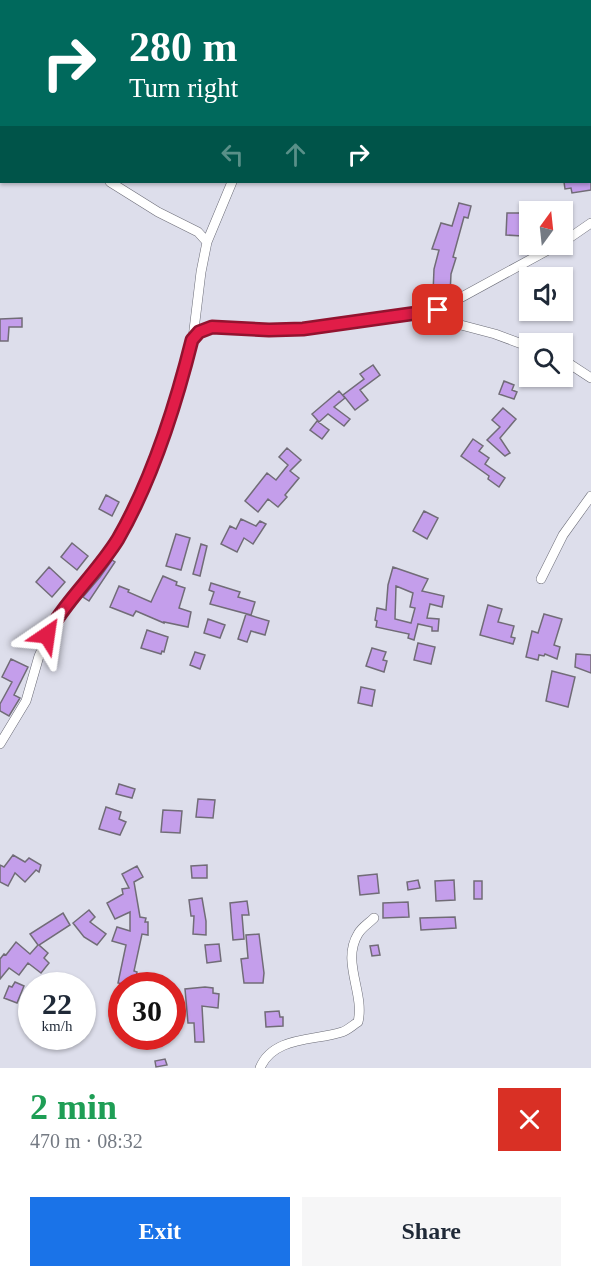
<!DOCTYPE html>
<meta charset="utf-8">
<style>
body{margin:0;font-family:Georgia,serif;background:#f6f6f7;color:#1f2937;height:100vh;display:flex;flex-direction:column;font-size:22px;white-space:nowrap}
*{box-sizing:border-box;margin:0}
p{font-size:20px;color:#747a83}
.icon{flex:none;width:33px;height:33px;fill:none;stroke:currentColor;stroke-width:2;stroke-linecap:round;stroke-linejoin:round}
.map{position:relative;height:1068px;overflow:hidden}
.panel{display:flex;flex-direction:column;background:#fff;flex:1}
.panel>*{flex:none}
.banner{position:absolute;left:0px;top:0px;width:591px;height:183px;box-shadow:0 2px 4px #0004;background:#00695c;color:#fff;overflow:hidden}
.needle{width:39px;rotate:15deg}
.fabs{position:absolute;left:519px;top:201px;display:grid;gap:12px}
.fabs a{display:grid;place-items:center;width:54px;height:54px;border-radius:0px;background:#fff;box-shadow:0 2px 4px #0004;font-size:30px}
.speed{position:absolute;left:18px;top:972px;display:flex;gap:12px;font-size:30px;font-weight:700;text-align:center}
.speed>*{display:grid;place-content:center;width:78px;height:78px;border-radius:50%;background:#fff;box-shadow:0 2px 4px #0004;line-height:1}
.speed small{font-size:15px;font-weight:400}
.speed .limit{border:9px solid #d22;background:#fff;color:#111}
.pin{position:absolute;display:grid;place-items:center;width:51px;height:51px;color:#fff;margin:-26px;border-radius:12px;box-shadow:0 3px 9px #0006}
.me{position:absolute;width:66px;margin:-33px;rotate:32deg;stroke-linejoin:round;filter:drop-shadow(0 0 4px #0008)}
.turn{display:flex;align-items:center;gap:21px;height:126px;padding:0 30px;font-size:27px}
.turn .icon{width:78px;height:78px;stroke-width:2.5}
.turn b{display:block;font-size:42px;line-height:51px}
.lanes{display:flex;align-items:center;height:57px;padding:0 30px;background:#0003;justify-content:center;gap:30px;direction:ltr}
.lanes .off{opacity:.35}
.round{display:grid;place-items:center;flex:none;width:63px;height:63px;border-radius:0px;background:#f6f6f7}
.overview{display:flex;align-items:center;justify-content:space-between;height:102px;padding:0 30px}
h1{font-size:36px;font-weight:800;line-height:45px;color:#1e9e55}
.primary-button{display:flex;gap:12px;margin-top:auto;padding:12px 30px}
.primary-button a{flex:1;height:69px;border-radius:0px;background:#1a73e8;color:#fff;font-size:24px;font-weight:800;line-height:69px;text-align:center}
.primary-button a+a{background:#f6f6f7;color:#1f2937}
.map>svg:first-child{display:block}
</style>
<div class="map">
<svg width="591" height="1068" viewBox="0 0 591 1068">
<rect width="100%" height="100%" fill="#dddeeb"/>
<path fill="#c49eeb" stroke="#716c77" stroke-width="1.5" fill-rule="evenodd" d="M 564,182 L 591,182 L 591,190 L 572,193 L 571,188 L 565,189 Z
M 459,203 L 471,206 L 468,218 L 464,217 L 453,257 L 456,258 L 451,274 L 450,294 L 433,293 L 434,269 L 439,250 L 432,249 L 441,223 L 452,226 Z
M 507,213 L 523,213 L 522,236 L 506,235 Z
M 22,318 L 22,327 L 9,327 L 8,341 L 0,341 L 0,319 Z
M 373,365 L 380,375 L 360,390 L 368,400 L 355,410 L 343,395 L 364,379 L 360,374 Z
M 504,381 L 514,385 L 512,390 L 517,392 L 514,399 L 499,394 Z
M 339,391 L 345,398 L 334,407 L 350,419 L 344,426 L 328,414 L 319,422 L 312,414 Z
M 503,408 L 516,419 L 500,438 L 510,453 L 505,456 L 487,440 L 500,427 L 492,420 Z
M 317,421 L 329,430 L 322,439 L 310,430 Z
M 473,439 L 483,446 L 479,451 L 489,458 L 485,464 L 505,478 L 499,487 L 488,479 L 489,476 L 461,456 Z
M 287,448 L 301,460 L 290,471 L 299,478 L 285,495 L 287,497 L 278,507 L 268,499 L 258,512 L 245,501 L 267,473 L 276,480 L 288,465 L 279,457 Z
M 106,495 L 119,502 L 112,516 L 99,509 Z
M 424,511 L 438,518 L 427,539 L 413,531 Z
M 241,519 L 256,526 L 260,521 L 266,524 L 253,544 L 244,538 L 237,552 L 221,544 L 230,526 L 236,529 Z
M 176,534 L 190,538 L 181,570 L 166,566 Z
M 72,543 L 88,556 L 77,570 L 61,557 Z
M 201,544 L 207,546 L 200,576 L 193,574 Z
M 112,560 L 115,562 L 89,601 L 83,597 L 100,577 Z
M 49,567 L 65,582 L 52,597 L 36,582 Z
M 393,567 L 428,579 L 422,591 L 444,596 L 442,607 L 430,604 L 427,618 L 439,619 L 438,631 L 432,631 L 432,627 L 418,624 L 414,640 L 408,638 L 409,634 L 376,627 L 377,621 L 375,620 L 377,608 L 386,610 L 388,585 ZM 396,586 L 413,593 L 410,607 L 415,608 L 411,623 L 395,619 Z
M 163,576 L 177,582 L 176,585 L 185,588 L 179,608 L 191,612 L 188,627 L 164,622 L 164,623 L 136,611 L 133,616 L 110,607 L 119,586 L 129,590 L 128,592 L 151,602 Z
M 211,583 L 240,592 L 238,597 L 255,602 L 251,615 L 210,604 L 214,592 L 209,590 Z
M 488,605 L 502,609 L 498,622 L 514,626 L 511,637 L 515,638 L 513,644 L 480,635 Z
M 246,614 L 269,621 L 265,635 L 251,631 L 247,642 L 238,639 Z
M 544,614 L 562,619 L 554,645 L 560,647 L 557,659 L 545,654 L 544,656 L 539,655 L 538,660 L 526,657 L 532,631 L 538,633 Z
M 208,619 L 225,625 L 220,638 L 204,633 Z
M 147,630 L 168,637 L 164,652 L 162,651 L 161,654 L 141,648 Z
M 418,643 L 435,647 L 431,664 L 414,660 Z
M 372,648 L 386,652 L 383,660 L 387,661 L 384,672 L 366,666 Z
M 195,652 L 205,655 L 200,669 L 190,665 Z
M 576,654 L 591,655 L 591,673 L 575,667 Z
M 11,659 L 28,667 L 14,695 L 20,698 L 9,716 L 0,711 L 0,704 L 12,682 L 2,677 Z
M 552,671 L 575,677 L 568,707 L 546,701 Z
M 361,687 L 375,690 L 372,706 L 358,703 Z
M 119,784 L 135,789 L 132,798 L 116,794 Z
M 198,799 L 215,800 L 213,818 L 196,817 Z
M 106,807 L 121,812 L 119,819 L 126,822 L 120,835 L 99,829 Z
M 163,810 L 182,811 L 180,833 L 161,832 Z
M 13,855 L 25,862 L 29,858 L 41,865 L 39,872 L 36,870 L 25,882 L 15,873 L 8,886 L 0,882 L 0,865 L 4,867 Z
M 207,865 L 207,878 L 192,878 L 191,866 Z
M 137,866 L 143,877 L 134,882 L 140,917 L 146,918 L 145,922 L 148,922 L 148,935 L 142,934 L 134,971 L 137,972 L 135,986 L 132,986 L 118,983 L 126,945 L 112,941 L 117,927 L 130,931 L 130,912 L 115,919 L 107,903 L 123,894 L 122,889 L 129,888 L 122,874 Z
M 377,874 L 379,893 L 360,895 L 358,876 Z
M 418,880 L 420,888 L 408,890 L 407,882 Z
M 454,880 L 455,900 L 436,901 L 435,881 Z
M 474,881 L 482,881 L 482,899 L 474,899 Z
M 202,898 L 206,921 L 206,935 L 193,934 L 194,916 L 191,916 L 189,900 Z
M 247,901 L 249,915 L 242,915 L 244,939 L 233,940 L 230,903 Z
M 408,902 L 409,917 L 383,918 L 383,903 Z
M 89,910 L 95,917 L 90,922 L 106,934 L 97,945 L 84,937 L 73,923 Z
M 63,913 L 70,925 L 39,945 L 48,953 L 44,958 L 49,963 L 41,973 L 28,963 L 19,975 L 9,968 L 0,979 L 0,959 L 4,954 L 6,955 L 16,942 L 30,954 L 38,945 L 30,934 Z
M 455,917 L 456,928 L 421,930 L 420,918 Z
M 259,934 L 264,973 L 263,983 L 244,983 L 241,959 L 248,958 L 246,935 Z
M 219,944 L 221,961 L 207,963 L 205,945 Z
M 378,945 L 380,955 L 372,956 L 370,946 Z
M 15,982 L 24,986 L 17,1003 L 4,998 L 9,986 L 12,987 Z
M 205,987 L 213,988 L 213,993 L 219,994 L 218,1008 L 202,1006 L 204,1042 L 195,1042 L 194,1023 L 188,1023 L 185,989 Z
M 112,998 L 122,1000 L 122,1014 L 110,1013 Z
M 279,1011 L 280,1017 L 283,1017 L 283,1026 L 266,1027 L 265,1012 Z
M 165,1059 L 167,1065 L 156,1067 L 155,1061 Z"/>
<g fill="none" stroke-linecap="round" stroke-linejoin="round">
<defs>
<path id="minor" d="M 297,2 L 298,0
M 110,182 L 158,212 L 198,232 L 207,242
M 562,243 L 591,223
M 423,315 L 495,334 L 530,347
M 193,338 L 201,272 L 207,242 L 232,182
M 562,359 L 591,378
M 541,579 L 563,535 L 591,496
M 0,744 L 26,701 L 39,656 L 57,616 L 95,573 L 117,539 L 140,495 L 165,433 L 192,341 L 199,332 L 212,327 L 269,330 L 303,329 L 438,310 L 559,244
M 260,1068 C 273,1036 315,1041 342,1032 C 348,1030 353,1025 358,1022 C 365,993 341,962 358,934 C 361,928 369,923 374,918"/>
</defs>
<use href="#minor" stroke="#6a6b76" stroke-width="10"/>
<use href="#minor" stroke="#fff" stroke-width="9"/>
</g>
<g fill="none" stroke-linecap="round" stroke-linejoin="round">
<defs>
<path id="route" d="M 47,635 C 66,600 97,573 118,539 C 153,478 175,408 192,340 L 199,332 L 212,327 L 269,330 L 303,329 L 438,310"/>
</defs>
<use href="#route" stroke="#92132f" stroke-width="15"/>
<use href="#route" stroke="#e11d48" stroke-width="10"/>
</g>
</svg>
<div class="fabs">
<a><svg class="needle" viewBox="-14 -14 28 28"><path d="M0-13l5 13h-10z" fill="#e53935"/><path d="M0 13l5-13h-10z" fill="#747a83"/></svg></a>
<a><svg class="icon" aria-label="sound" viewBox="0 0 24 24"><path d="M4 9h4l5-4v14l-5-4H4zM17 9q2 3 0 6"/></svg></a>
<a><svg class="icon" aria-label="search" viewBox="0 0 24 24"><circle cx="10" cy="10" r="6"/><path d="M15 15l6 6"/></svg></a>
</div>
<div class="speed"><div>22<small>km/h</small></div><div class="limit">30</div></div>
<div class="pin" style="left:438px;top:310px;background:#d93025"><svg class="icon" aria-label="arrive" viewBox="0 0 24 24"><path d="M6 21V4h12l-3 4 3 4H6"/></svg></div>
<svg class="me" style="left:47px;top:635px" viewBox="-20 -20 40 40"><path d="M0-17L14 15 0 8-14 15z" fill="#e11d48" stroke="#fff" stroke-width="4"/></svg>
<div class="banner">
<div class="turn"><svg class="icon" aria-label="right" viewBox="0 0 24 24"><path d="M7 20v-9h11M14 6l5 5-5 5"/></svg><div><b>280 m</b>Turn right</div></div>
<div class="lanes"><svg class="icon off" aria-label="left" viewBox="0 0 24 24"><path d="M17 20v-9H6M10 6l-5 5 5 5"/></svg><svg class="icon off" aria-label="ahead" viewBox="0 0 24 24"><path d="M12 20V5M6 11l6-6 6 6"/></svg><svg class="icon" aria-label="right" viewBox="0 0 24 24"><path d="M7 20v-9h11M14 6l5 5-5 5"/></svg></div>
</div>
</div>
<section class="panel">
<div class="overview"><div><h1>2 min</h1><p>470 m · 08:32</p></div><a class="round" style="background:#d93025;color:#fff"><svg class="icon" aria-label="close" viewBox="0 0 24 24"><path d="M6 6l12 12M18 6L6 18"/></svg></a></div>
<div class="primary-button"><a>Exit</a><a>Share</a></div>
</section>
